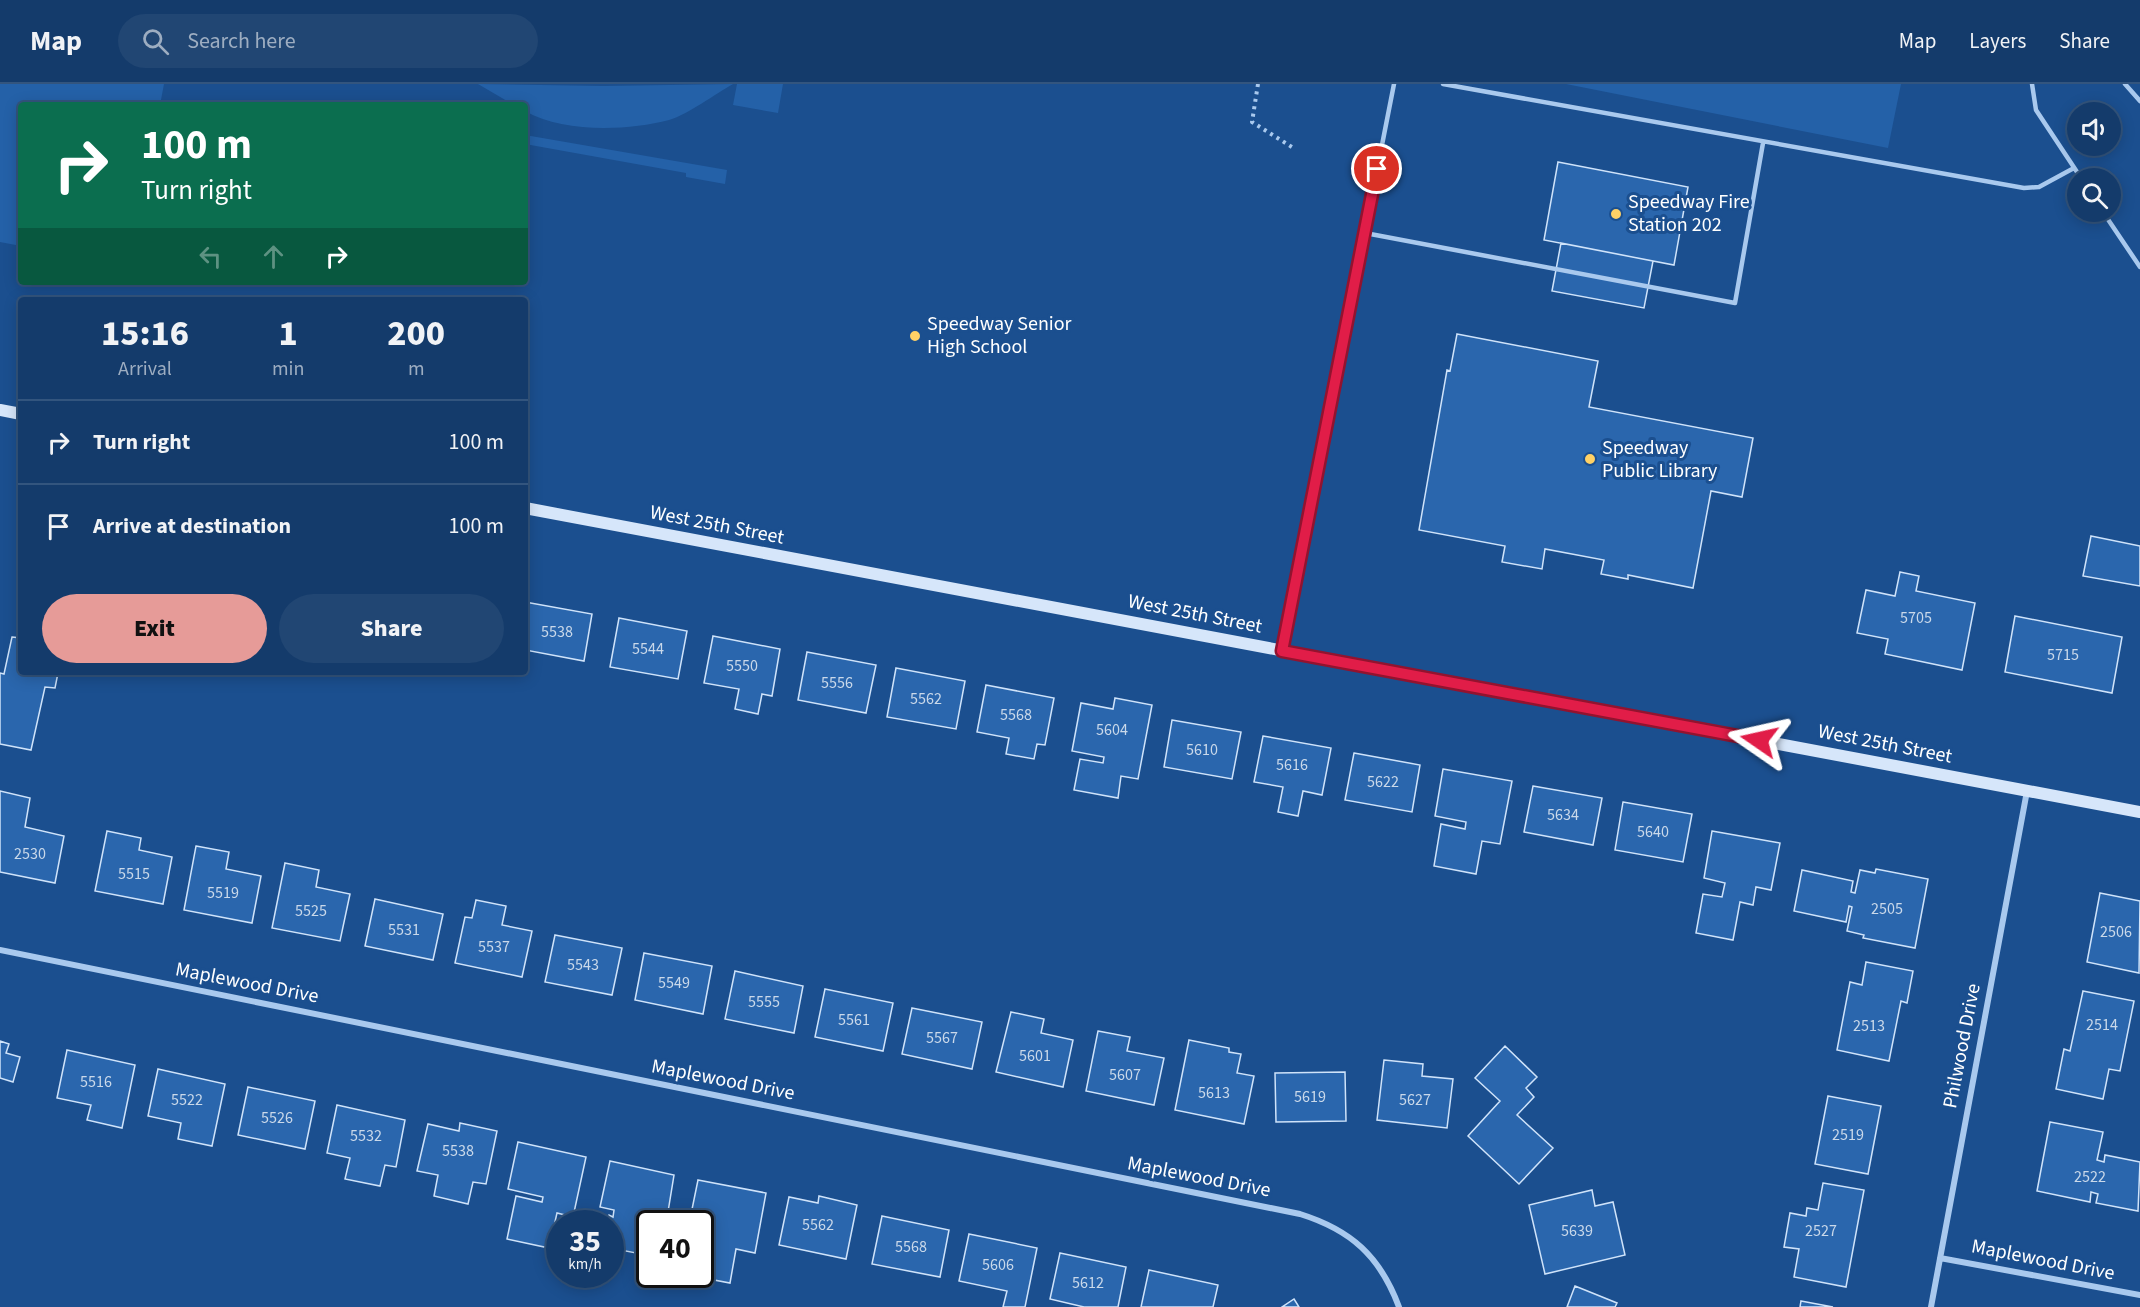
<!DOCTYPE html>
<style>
body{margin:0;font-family:"Source Sans 3",sans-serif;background:#214673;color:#f1f3f6;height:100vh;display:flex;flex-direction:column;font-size:22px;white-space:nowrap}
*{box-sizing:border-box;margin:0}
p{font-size:20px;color:#9dadc1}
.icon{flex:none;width:33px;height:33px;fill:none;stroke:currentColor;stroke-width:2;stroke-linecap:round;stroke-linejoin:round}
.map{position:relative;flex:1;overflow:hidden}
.details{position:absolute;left:18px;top:213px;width:510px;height:378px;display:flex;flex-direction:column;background:#143b6b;border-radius:6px;box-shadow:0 3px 15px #0003,0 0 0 2px #33557e}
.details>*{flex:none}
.top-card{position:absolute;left:18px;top:18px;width:510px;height:183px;border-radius:6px;box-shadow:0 3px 15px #0003,0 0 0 2px #33557e;background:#0b6e4f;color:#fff;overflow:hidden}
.buttons{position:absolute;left:2067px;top:18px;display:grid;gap:12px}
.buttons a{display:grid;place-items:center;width:54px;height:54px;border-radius:50%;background:#143b6b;box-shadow:0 3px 15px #0003,0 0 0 2px #33557e;font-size:30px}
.speed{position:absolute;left:546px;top:1126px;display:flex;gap:12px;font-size:30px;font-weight:700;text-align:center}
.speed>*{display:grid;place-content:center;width:78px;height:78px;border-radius:50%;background:#143b6b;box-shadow:0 3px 15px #0003,0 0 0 2px #33557e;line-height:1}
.speed small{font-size:15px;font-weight:400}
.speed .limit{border:3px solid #111;border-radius:9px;background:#fff;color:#111}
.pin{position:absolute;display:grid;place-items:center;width:51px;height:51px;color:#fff;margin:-26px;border:3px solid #fff;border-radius:50%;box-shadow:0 2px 6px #0007}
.me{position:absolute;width:66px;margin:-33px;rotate:281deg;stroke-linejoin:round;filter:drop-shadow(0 0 4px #0008)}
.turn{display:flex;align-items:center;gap:21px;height:126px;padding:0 24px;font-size:27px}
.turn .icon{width:78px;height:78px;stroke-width:2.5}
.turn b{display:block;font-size:42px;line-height:51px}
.lanes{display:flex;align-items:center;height:57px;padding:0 24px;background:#0003;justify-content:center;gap:30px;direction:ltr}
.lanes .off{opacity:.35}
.eta{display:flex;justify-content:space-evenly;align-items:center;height:102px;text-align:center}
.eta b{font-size:36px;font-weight:800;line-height:42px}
.primary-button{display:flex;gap:12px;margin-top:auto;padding:12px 24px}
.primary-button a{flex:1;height:69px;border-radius:36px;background:#e69b98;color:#111;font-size:24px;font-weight:800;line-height:69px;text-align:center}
.primary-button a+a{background:#214673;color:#f1f3f6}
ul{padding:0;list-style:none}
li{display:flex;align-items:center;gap:18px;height:84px;padding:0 24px;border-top:2px solid #33557e}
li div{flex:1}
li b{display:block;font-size:22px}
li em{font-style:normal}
header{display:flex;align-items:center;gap:36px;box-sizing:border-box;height:84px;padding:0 30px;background:#143b6b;border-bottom:2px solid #33557e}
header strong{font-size:28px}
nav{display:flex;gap:33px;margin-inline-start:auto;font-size:21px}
.search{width:420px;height:54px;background:#214673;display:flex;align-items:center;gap:15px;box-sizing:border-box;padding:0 21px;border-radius:33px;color:#9dadc1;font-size:22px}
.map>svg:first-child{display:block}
</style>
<header>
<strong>Map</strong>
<div class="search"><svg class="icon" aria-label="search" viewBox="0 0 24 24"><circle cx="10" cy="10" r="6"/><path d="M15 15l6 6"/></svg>Search here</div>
<nav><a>Map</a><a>Layers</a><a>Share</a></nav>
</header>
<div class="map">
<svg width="2140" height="1223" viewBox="0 0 2140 1223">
<rect width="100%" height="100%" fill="#1b4f8f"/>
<path fill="#2461a8" d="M 0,0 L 164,0 L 160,21 L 21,21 L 21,162 L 0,158 Z
M 478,0 L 604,2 L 733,0 C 715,10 689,30 669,36 C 627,47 563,49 525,27 L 525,21 L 514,21 Z
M 737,0 L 783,0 L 778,29 L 733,21 Z
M 1566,0 L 1901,0 L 1888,64 Z
M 525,51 L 727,86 L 725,100 L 686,93 L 686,89 L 525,60 Z"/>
<path fill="#2a66ad" stroke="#cfe3fa" stroke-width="1.5" d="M 1558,78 L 1688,103 L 1674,181 L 1544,156 Z
M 1561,159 L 1653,177 L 1644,224 L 1552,207 Z
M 1457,250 L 1598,277 L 1589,323 L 1753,354 L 1742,413 L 1711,407 L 1693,504 L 1628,491 L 1628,495 L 1601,490 L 1604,476 L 1545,465 L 1542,485 L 1502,478 L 1505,462 L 1419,446 L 1447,286 L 1450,287 Z
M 2091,452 L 2140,462 L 2140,502 L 2083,492 Z
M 1900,488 L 1919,492 L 1916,507 L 1975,519 L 1962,586 L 1885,570 L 1888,555 L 1857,549 L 1866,506 L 1895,512 Z
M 525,518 L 592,530 L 584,577 L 525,566 Z
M 2015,532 L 2122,553 L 2112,609 L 2005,588 Z
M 619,534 L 687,547 L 678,595 L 610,583 Z
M 713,552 L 780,565 L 772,612 L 762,610 L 758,630 L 735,625 L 739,605 L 704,599 Z
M 12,553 L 21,554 L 21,588 L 58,589 L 55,604 L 45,603 L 31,666 L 0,660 L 0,589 L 4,590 Z
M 807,568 L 876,581 L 866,629 L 798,616 Z
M 896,584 L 965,597 L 956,645 L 887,633 Z
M 986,601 L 1054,614 L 1045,661 L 1037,660 L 1034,675 L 1006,670 L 1009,654 L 977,648 Z
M 1115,614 L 1152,621 L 1138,695 L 1121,692 L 1118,714 L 1074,706 L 1080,675 L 1103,679 L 1104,673 L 1072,667 L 1081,619 L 1113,625 Z
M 1172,636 L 1241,648 L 1232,695 L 1164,683 Z
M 1263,652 L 1331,664 L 1322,711 L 1303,707 L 1298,732 L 1278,728 L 1283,703 L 1254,698 Z
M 1354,669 L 1420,681 L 1412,728 L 1345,716 Z
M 1443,685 L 1512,697 L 1500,760 L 1482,757 L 1476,790 L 1434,782 L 1441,740 L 1465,745 L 1466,738 L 1435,732 Z
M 1533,702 L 1602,714 L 1593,761 L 1524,748 Z
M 0,707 L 30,714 L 25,743 L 64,752 L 55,799 L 0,788 Z
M 1623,718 L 1692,730 L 1683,778 L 1615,766 Z
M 107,747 L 141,754 L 139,766 L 172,773 L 163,820 L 95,807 Z
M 1712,747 L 1780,759 L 1771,806 L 1756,803 L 1753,821 L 1740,818 L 1733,856 L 1696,849 L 1703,810 L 1722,813 L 1725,799 L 1704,794 Z
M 196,762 L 229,768 L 226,785 L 261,792 L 252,839 L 184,826 Z
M 285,779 L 319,786 L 316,803 L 350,810 L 340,857 L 272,844 Z
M 1876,785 L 1928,795 L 1915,864 L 1863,854 L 1864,851 L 1847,847 L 1852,823 L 1849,822 L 1846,838 L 1794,827 L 1802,786 L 1853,797 L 1851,808 L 1855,809 L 1860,786 L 1875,789 Z
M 2100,809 L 2140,817 L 2139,889 L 2087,878 Z
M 375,815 L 443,830 L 433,876 L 365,862 Z
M 476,816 L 506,822 L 502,841 L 532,847 L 522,893 L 455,879 L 465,833 L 472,834 Z
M 555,851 L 622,864 L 612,911 L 545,898 Z
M 644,869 L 712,882 L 703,930 L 635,916 Z
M 1866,878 L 1913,887 L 1907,919 L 1901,917 L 1889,977 L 1837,966 L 1850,898 L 1862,901 Z
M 735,887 L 803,902 L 794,949 L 725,935 Z
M 825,905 L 893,919 L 883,967 L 815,953 Z
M 2083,907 L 2134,917 L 2120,987 L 2109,985 L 2103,1015 L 2056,1005 L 2064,965 L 2070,967 Z
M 912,924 L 982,938 L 972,985 L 902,970 Z
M 1011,928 L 1044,935 L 1041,949 L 1073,956 L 1063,1003 L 996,988 Z
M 1098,947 L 1130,953 L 1127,967 L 1164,974 L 1154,1021 L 1086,1007 Z
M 1189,956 L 1229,964 L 1229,968 L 1241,970 L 1237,989 L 1254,992 L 1244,1040 L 1175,1026 Z
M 0,957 L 9,960 L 6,969 L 20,973 L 13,998 L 0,994 Z
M 1505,962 L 1537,993 L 1526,1004 L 1534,1013 L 1517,1031 L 1553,1064 L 1519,1100 L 1468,1052 L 1500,1017 L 1475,994 Z
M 67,966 L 135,981 L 122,1044 L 87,1036 L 91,1021 L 57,1014 Z
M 1384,976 L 1423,980 L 1422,992 L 1453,995 L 1447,1044 L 1377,1036 Z
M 158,985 L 225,1000 L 212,1062 L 178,1055 L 181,1039 L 148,1032 Z
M 1345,988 L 1346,1037 L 1276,1038 L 1275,989 Z
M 248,1003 L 315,1017 L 305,1065 L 238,1051 Z
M 1828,1012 L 1881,1022 L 1868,1090 L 1815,1080 Z
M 337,1021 L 405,1036 L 396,1083 L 385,1081 L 380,1102 L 345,1095 L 350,1074 L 327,1069 Z
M 2050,1038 L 2103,1048 L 2097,1076 L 2104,1078 L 2105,1071 L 2140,1078 L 2138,1127 L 2096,1119 L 2098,1110 L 2091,1108 L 2090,1118 L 2037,1107 Z
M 460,1039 L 497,1047 L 486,1100 L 473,1098 L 468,1120 L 434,1112 L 438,1091 L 417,1087 L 428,1040 L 459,1047 Z
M 518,1058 L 586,1073 L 573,1133 L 557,1129 L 549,1164 L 507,1155 L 516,1112 L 542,1118 L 543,1113 L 508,1105 Z
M 610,1077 L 674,1091 L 666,1140 L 650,1140 L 641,1170 L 610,1164 L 610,1140 L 606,1140 L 609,1131 L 613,1133 L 614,1126 L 600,1123 Z
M 698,1096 L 766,1109 L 755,1169 L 736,1165 L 730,1199 L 688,1191 L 700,1191 L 700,1140 L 689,1140 Z
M 1823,1099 L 1864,1106 L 1846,1203 L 1794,1193 L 1799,1165 L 1784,1163 L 1790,1129 L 1806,1132 L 1807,1124 L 1818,1126 Z
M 1592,1106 L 1595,1122 L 1613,1118 L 1625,1171 L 1545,1190 L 1529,1121 Z
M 819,1112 L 857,1121 L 846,1175 L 779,1161 L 789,1113 L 818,1119 Z
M 882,1132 L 949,1146 L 940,1193 L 872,1180 Z
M 969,1150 L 1037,1164 L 1025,1223 L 1003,1223 L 1007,1207 L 959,1197 Z
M 1060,1169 L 1126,1183 L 1118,1223 L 1084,1223 L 1050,1215 Z
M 1149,1186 L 1218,1201 L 1213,1223 L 1141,1223 Z
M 1575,1202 L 1617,1219 L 1615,1223 L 1567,1223 Z
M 1294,1215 L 1299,1223 L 1282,1223 Z
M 1801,1217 L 1833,1223 L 1800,1223 Z"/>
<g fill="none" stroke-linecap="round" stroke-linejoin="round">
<path stroke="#a9c9ee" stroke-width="4" stroke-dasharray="3 4.5" stroke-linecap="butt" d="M 1258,0 L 1252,38 L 1295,65"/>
<path stroke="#a9c9ee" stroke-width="4.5" d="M 1443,0 L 2024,104 L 2039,103 L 2074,84
M 2032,0 L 2036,26 L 2081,94
M 2125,0 L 2140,17
M 2103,128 L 2140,183
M 1365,149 L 1735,219 L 1763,59
M 1283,564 L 1394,0"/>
<path stroke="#a9c9ee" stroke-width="6" d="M 0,866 L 1300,1130 C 1351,1146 1380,1172 1399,1223
M 1940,1174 L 2140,1211
M 1931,1223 L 2027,707"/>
<path stroke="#d6e6fa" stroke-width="12" d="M 0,326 L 21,330
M 525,424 L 2140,728"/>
</g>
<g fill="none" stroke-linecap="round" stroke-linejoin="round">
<defs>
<path id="route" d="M 1377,85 L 1282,567 L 1759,656"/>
</defs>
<use href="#route" stroke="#92132f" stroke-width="15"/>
<use href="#route" stroke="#e11d48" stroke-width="10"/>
</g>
<g fill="#ffd166" stroke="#1b4f8f" stroke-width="2">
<circle cx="1616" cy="130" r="6"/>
<circle cx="915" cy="252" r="6"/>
<circle cx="1590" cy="375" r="6"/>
</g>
<g text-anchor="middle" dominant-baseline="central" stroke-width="6" stroke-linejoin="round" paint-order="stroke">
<g font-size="16" fill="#cad9ea">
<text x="1916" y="534">5705</text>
<text x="557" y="548">5538</text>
<text x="648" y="565">5544</text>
<text x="2063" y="571">5715</text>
<text x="742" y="582">5550</text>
<text x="837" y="599">5556</text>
<text x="926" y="615">5562</text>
<text x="1016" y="631">5568</text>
<text x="1112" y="646">5604</text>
<text x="1202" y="666">5610</text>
<text x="1292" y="681">5616</text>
<text x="1383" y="698">5622</text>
<text x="1563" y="731">5634</text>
<text x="1653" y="748">5640</text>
<text x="30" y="770">2530</text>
<text x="134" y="790">5515</text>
<text x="223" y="809">5519</text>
<text x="1887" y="825">2505</text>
<text x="311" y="827">5525</text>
<text x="404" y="846">5531</text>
<text x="2116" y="848">2506</text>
<text x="494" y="863">5537</text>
<text x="583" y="881">5543</text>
<text x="674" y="899">5549</text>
<text x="764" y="918">5555</text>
<text x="854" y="936">5561</text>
<text x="2102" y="941">2514</text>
<text x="1869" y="942">2513</text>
<text x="942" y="954">5567</text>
<text x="1035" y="972">5601</text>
<text x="1125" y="991">5607</text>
<text x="96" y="998">5516</text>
<text x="1214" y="1009">5613</text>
<text x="1310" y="1013">5619</text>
<text x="187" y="1016">5522</text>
<text x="1415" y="1016">5627</text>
<text x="277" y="1034">5526</text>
<text x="1848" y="1051">2519</text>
<text x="366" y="1052">5532</text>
<text x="458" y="1067">5538</text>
<text x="2090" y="1093">2522</text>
<text x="818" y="1141">5562</text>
<text x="1577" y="1147">5639</text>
<text x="1821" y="1147">2527</text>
<text x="911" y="1163">5568</text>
<text x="998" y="1181">5606</text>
<text x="1088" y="1199">5612</text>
</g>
<g font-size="20" fill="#fff" stroke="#1b4f8f" text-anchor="start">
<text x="1628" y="118">Speedway Fire<tspan x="1628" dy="23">Station 202</tspan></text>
<text x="927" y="240">Speedway Senior<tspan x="927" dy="23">High School</tspan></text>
<text x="1602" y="364">Speedway<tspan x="1602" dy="23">Public Library</tspan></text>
</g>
<g font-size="20" fill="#fff" stroke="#1b4f8f">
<text transform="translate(717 441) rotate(11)">West 25th Street</text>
<text transform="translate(1195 530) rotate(11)">West 25th Street</text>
<text transform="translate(1885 660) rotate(11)">West 25th Street</text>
<text transform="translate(247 899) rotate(11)">Maplewood Drive</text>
<text transform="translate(1962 962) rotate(-79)">Philwood Drive</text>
<text transform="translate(723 996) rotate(11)">Maplewood Drive</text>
<text transform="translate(1199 1093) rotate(11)">Maplewood Drive</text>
<text transform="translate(2043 1176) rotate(11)">Maplewood Drive</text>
</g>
</g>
</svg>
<div class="buttons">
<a><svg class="icon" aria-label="sound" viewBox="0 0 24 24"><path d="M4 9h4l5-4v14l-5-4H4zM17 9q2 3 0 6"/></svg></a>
<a><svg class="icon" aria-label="search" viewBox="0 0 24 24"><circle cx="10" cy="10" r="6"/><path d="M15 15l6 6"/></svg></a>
</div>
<div class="speed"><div>35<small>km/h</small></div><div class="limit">40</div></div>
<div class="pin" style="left:1377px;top:85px;background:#d93025"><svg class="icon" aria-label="arrive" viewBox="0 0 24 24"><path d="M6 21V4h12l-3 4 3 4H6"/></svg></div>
<svg class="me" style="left:1759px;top:656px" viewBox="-20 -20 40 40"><path d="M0-17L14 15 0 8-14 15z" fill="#e11d48" stroke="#fff" stroke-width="4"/></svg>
<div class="top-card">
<div class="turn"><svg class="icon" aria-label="right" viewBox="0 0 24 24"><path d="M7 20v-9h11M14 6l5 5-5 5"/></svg><div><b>100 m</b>Turn right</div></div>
<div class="lanes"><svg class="icon off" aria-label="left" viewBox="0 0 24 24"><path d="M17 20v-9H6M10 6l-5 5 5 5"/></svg><svg class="icon off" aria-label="ahead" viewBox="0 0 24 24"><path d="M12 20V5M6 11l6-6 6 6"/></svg><svg class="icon" aria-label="right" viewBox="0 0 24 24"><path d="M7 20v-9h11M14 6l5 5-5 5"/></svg></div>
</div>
<section class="details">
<div class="eta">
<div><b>15:16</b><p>Arrival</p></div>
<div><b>1</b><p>min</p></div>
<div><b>200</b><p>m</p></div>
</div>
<ul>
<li><svg class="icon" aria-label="right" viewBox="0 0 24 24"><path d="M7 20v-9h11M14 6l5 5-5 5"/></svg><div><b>Turn right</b></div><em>100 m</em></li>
<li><svg class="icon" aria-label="arrive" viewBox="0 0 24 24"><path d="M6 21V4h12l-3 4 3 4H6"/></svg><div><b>Arrive at destination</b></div><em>100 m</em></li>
</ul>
<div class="primary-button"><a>Exit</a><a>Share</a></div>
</section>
</div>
